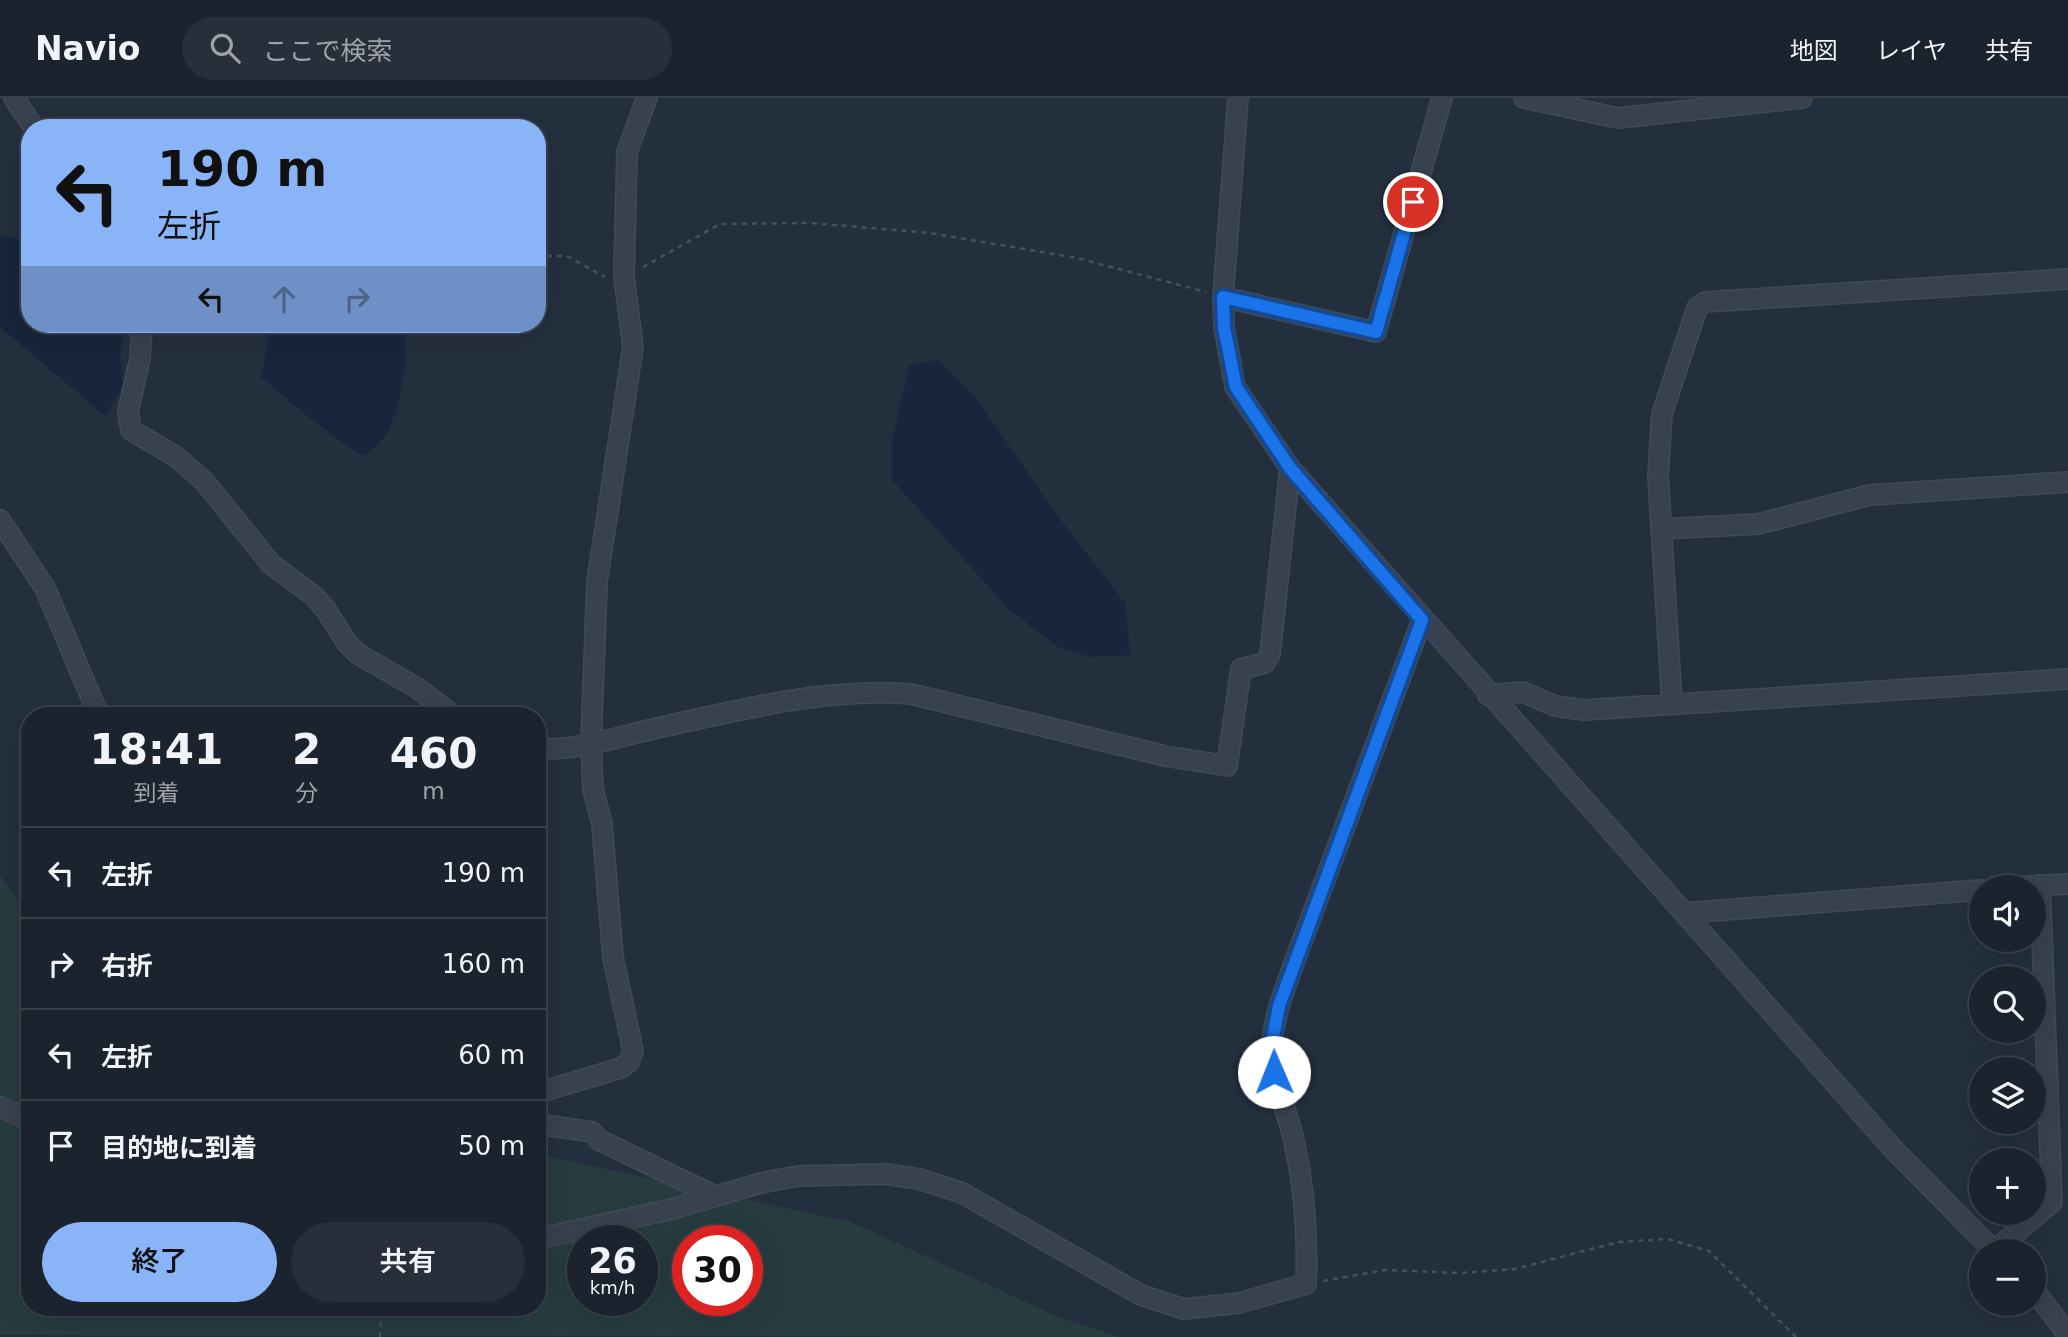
<!DOCTYPE html>
<html lang="ja">
<meta charset="utf-8">
<style>
body{margin:0;font-family:"DejaVu Sans","Noto Sans JP",sans-serif;background:#282f3a;color:#f1f3f6;height:100vh;display:flex;flex-direction:column;font-size:26px;white-space:nowrap}
*{box-sizing:border-box;margin:0}
p{font-size:23px;color:#a0a4aa}
.icon{flex:none;width:38px;height:38px;fill:none;stroke:currentColor;stroke-width:2;stroke-linecap:round;stroke-linejoin:round}
.map{position:relative;flex:1;overflow:hidden}
.panel{position:absolute;left:21px;top:609px;width:525px;height:609px;display:flex;flex-direction:column;background:#1b232e;border-radius:28px;box-shadow:0 7px 28px #0002,0 0 0 2px #39404a}
.panel>*{flex:none}
.hud{position:absolute;left:21px;top:21px;width:525px;height:214px;border-radius:28px;box-shadow:0 7px 28px #0002,0 0 0 2px #39404a;background:#8ab4f8;color:#111;overflow:hidden}
.controls{position:absolute;left:1969px;top:777px;display:grid;gap:14px}
.controls a{display:grid;place-items:center;width:77px;height:77px;border-radius:50%;background:#1b232e;box-shadow:0 7px 28px #0002,0 0 0 2px #39404a;font-size:35px}
.speed{position:absolute;left:567px;top:1127px;display:flex;gap:14px;font-size:35px;font-weight:700;text-align:center}
.speed>*{display:grid;place-content:center;width:91px;height:91px;border-radius:50%;background:#1b232e;box-shadow:0 7px 28px #0002,0 0 0 2px #39404a;line-height:1}
.speed small{font-size:18px;font-weight:400}
.speed .limit{border:10px solid #d22;background:#fff;color:#111}
.pin{position:absolute;display:grid;place-items:center;width:60px;height:60px;color:#fff;margin:-30px;border:4px solid #fff;border-radius:50%;box-shadow:0 2px 7px #0007}
.me{position:absolute;width:77px;margin:-38px;rotate:359deg;stroke-linejoin:round;filter:drop-shadow(0 0 5px #0008)}
.turn{display:flex;align-items:center;gap:24px;height:147px;padding:0 21px;font-size:32px}
.turn .icon{width:91px;height:91px;stroke-width:2.5}
.turn b{display:block;font-size:49px;line-height:60px}
.lanes{display:flex;align-items:center;height:66px;padding:0 21px;background:#0003;justify-content:center;gap:35px;direction:ltr}
.lanes .off{opacity:.35}
.eta{display:flex;justify-content:space-evenly;align-items:center;height:119px;text-align:center}
.eta b{font-size:42px;font-weight:600;line-height:49px}
.button{display:flex;gap:14px;margin-top:auto;padding:14px 21px}
.button a{flex:1;height:80px;border-radius:42px;background:#8ab4f8;color:#111;font-size:28px;font-weight:600;line-height:80px;text-align:center}
.button a+a{background:#282f3a;color:#f1f3f6}
ul{padding:0;list-style:none}
li{display:flex;align-items:center;gap:21px;height:91px;padding:0 21px;border-top:2px solid #39404a}
li div{flex:1}
li b{display:block;font-size:26px}
li em{font-style:normal}
header{display:flex;align-items:center;gap:42px;box-sizing:border-box;height:98px;padding:0 35px;background:#1b232e;border-bottom:2px solid #39404a}
header strong{font-size:33px}
nav{display:flex;gap:38px;margin-inline-start:auto;font-size:24px}
.search{width:490px;height:63px;background:#282f3a;display:flex;align-items:center;gap:18px;box-sizing:border-box;padding:0 24px;border-radius:38px;color:#a0a4aa;font-size:26px}
.map>svg:first-child{display:block}
</style>
<header>
<strong>Navio</strong>
<div class="search"><svg class="icon" aria-label="search" viewBox="0 0 24 24"><circle cx="10" cy="10" r="6"/><path d="M15 15l6 6"/></svg>ここで検索</div>
<nav><a>地図</a><a>レイヤ</a><a>共有</a></nav>
</header>
<div class="map">
<svg width="2068" height="1239" viewBox="0 0 2068 1239">
<rect width="100%" height="100%" fill="#242f3e"/>
<path fill="#263c3f" fill-rule="evenodd" d="M 0,778 L 30,817 L 30,1209 L 537,1209 L 537,1056 L 851,1124 L 1061,1220 L 1120,1239 L 0,1237 ZM 583,1143 L 642,1143 L 642,1202 L 583,1202 ZM 688,1143 L 747,1143 L 747,1202 L 688,1202 Z"/>
<path fill="#17263c" d="M 0,138 L 30,142 L 30,226 L 124,226 L 120,259 L 123,287 L 105,318 L 0,229 Z
M 271,226 L 401,226 C 412,253 400,313 385,338 C 381,346 371,352 365,358 C 331,340 293,305 261,280 Z
M 938,262 L 977,301 L 1054,413 L 1125,505 L 1130,557 L 1090,559 L 1058,549 L 1010,512 L 892,382 L 892,342 L 910,267 Z"/>
<g fill="none" stroke-linecap="round" stroke-linejoin="round">
<defs>
<path id="street" d="M 14,0 L 34,30
M 1238,0 L 1223,199 L 1224,229 L 1235,289 L 1290,370 L 1895,1053 L 1994,1153
M 1524,0 L 1618,20 L 1802,0
M 1223,199 L 1376,234 L 1442,0
M 142,226 L 140,260 L 128,314 L 131,332 L 175,358 L 204,383 L 271,466 L 314,498 L 326,512 L 347,545 L 358,556 L 417,590 L 454,618
M 0,422 L 45,490 L 99,618
M 1661,431 L 1758,426 L 1870,397 L 2068,384
M 1488,597 L 1523,594 L 1555,608 L 1584,612 L 2068,581
M 1672,606 L 1658,377 L 1662,316 L 1697,210 L 1705,204 L 2068,181
M 537,650 C 575,654 616,639 653,631 C 736,613 825,589 911,596 L 1165,658 L 1227,668 L 1241,571 L 1265,565 L 1270,556 L 1290,370
M 2009,789 L 2068,786
M 1685,815 L 1981,792
M 537,995 L 621,970 L 629,964 L 633,953 L 613,859 L 602,726 L 593,691 L 591,645 L 597,484 L 633,249 L 624,179 L 627,54 L 647,0
M 0,1009 L 30,1022
M 537,1026 L 592,1034 L 599,1042 L 715,1098
M 537,1141 L 672,1111 L 761,1085 L 798,1078 L 886,1076 L 919,1081 L 962,1095 L 1141,1197 L 1184,1211 L 1239,1205 L 1306,1186 C 1308,1137 1305,1092 1294,1043 C 1287,1010 1270,978 1272,944 C 1275,914 1287,885 1297,857 L 1422,522
M 1994,1153 L 2052,1104 L 2040,787
M 2034,1192 L 2068,1237"/>
</defs>
<use href="#street" stroke="#414a57" stroke-width="22"/>
<path stroke="#3f5557" stroke-width="2.5" stroke-dasharray="5 5" stroke-linecap="butt" d="M 537,158 L 567,158 L 605,179
M 643,169 L 720,126 L 811,125 L 930,135 L 1077,160 L 1206,194
M 1323,1183 L 1385,1172 L 1461,1175 L 1515,1171 L 1618,1144 L 1668,1141 L 1709,1153 L 1796,1239
M 380,1239 L 381,1209"/>
<use href="#street" stroke="#38414e" stroke-width="19"/>
</g>
<g fill="none" stroke-linecap="round" stroke-linejoin="round">
<defs>
<path id="route" d="M 1274,974 L 1272,945 L 1279,908 L 1422,522 L 1290,370 L 1236,289 L 1224,229 L 1223,199 L 1376,234 L 1413,104"/>
</defs>
<use href="#route" stroke="#114b97" stroke-width="18"/>
<use href="#route" stroke="#1a73e8" stroke-width="12"/>
</g>
</svg>
<div class="controls">
<a><svg class="icon" aria-label="sound" viewBox="0 0 24 24"><path d="M4 9h4l5-4v14l-5-4H4zM17 9q2 3 0 6"/></svg></a>
<a><svg class="icon" aria-label="search" viewBox="0 0 24 24"><circle cx="10" cy="10" r="6"/><path d="M15 15l6 6"/></svg></a>
<a><svg class="icon" aria-label="layers" viewBox="0 0 24 24"><path d="M12 4l9 5-9 5-9-5zM3 14l9 5 9-5"/></svg></a>
<a>+</a>
<a>−</a>
</div>
<div class="speed"><div>26<small>km/h</small></div><div class="limit">30</div></div>
<div class="pin" style="left:1413px;top:104px;background:#d93025"><svg class="icon" aria-label="arrive" viewBox="0 0 24 24"><path d="M6 21V4h12l-3 4 3 4H6"/></svg></div>
<svg class="me" style="left:1274px;top:974px" viewBox="-20 -20 40 40"><circle r="19" fill="#fff"/><path d="M0-13L10 11 0 6-10 11z" fill="#1a73e8"/></svg>
<div class="hud">
<div class="turn"><svg class="icon" aria-label="left" viewBox="0 0 24 24"><path d="M17 20v-9H6M10 6l-5 5 5 5"/></svg><div><b>190 m</b>左折</div></div>
<div class="lanes"><svg class="icon" aria-label="left" viewBox="0 0 24 24"><path d="M17 20v-9H6M10 6l-5 5 5 5"/></svg><svg class="icon off" aria-label="ahead" viewBox="0 0 24 24"><path d="M12 20V5M6 11l6-6 6 6"/></svg><svg class="icon off" aria-label="right" viewBox="0 0 24 24"><path d="M7 20v-9h11M14 6l5 5-5 5"/></svg></div>
</div>
<section class="panel">
<div class="eta">
<div><b>18:41</b><p>到着</p></div>
<div><b>2</b><p>分</p></div>
<div><b>460</b><p>m</p></div>
</div>
<ul>
<li><svg class="icon" aria-label="left" viewBox="0 0 24 24"><path d="M17 20v-9H6M10 6l-5 5 5 5"/></svg><div><b>左折</b></div><em>190 m</em></li>
<li><svg class="icon" aria-label="right" viewBox="0 0 24 24"><path d="M7 20v-9h11M14 6l5 5-5 5"/></svg><div><b>右折</b></div><em>160 m</em></li>
<li><svg class="icon" aria-label="left" viewBox="0 0 24 24"><path d="M17 20v-9H6M10 6l-5 5 5 5"/></svg><div><b>左折</b></div><em>60 m</em></li>
<li><svg class="icon" aria-label="arrive" viewBox="0 0 24 24"><path d="M6 21V4h12l-3 4 3 4H6"/></svg><div><b>目的地に到着</b></div><em>50 m</em></li>
</ul>
<div class="button"><a>終了</a><a>共有</a></div>
</section>
</div>
